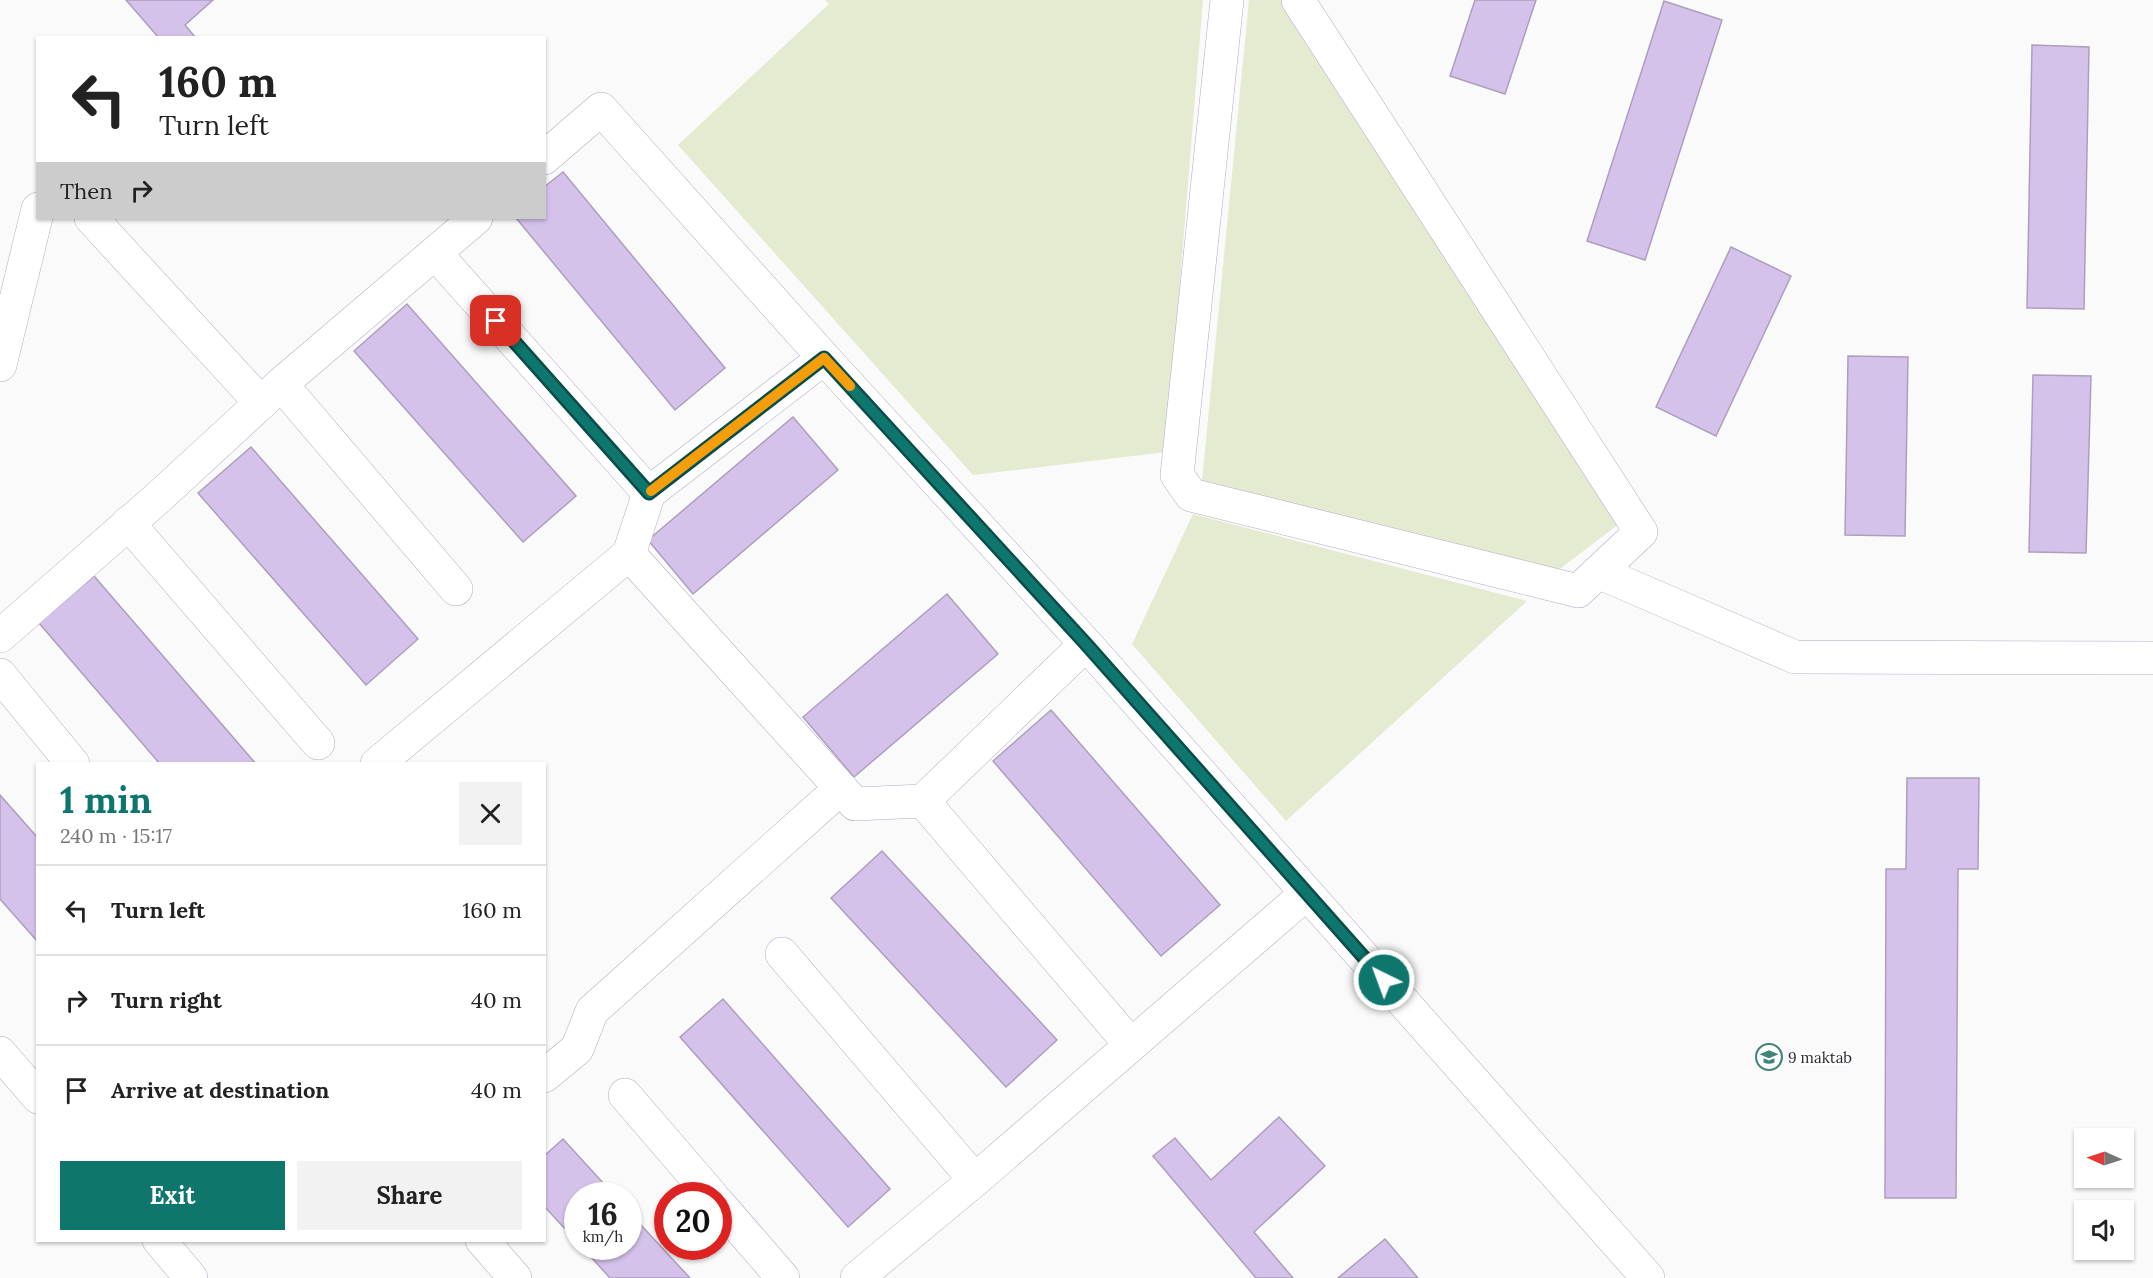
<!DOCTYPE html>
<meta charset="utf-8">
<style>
body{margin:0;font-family:Lora,serif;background:#f2f2f2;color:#222;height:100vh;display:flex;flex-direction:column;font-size:22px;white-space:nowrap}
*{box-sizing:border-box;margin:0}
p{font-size:20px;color:#767676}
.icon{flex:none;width:33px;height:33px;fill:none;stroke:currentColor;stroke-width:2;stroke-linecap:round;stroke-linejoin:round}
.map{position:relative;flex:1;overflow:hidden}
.sheet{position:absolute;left:36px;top:762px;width:510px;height:480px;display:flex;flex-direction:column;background:#fff;border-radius:0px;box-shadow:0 2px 4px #0004}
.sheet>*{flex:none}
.guide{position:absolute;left:36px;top:36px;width:510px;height:183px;border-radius:0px;box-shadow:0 2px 4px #0004;background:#fff;color:#222;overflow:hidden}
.needle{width:39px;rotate:273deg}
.fabs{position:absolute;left:2074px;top:1128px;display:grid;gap:12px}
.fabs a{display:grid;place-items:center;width:60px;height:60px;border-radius:0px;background:#fff;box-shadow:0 2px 4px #0004;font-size:30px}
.speed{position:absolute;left:564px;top:1182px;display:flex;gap:12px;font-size:30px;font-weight:700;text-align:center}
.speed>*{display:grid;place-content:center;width:78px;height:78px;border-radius:50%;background:#fff;box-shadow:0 2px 4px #0004;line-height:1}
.speed small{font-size:15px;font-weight:400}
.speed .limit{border:9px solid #d22;background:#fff;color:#111}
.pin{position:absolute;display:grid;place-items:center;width:51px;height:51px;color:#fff;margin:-26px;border-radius:12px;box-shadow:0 3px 9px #0006}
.me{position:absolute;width:66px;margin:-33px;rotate:318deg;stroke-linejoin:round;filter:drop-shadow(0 0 4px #0008)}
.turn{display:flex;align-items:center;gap:21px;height:126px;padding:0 24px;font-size:27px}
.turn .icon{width:78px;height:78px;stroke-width:2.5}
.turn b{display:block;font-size:42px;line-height:51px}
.then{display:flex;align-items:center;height:57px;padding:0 24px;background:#0003;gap:12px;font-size:22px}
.round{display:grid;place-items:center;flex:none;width:63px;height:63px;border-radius:0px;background:#f2f2f2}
.overview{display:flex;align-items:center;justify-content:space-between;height:102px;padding:0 24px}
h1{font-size:36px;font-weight:700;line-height:45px;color:#0f766e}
.cta{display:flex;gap:12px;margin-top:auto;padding:12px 24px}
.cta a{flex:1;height:69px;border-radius:0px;background:#0f766e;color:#fff;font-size:24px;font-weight:700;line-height:69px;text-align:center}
.cta a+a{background:#f2f2f2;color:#222}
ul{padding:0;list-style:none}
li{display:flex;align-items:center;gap:18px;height:90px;padding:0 24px;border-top:2px solid #e0e0e0}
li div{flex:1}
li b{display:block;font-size:22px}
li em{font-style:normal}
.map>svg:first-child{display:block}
</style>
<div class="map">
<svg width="2153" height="1278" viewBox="0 0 2153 1278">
<rect width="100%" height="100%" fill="#fafafa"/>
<path fill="#e4ebd0" d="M 825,0 L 1203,0 L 1166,452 L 973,475 L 678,145 L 829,4 Z
M 1249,0 L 1295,0 L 1623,521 L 1557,571 L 1202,481 Z
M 1193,514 L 1527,601 L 1286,821 L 1132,644 Z"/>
<path fill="#d5c2eb" stroke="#ad9ebe" stroke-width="1.5" d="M 126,0 L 213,0 L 185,25 L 196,38 L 159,38 Z
M 1475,0 L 1536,0 L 1505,94 L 1450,76 Z
M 1664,1 L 1722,20 L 1645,260 L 1587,241 Z
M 2032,45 L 2089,47 L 2084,309 L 2027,308 Z
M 563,172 L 725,368 L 675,410 L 516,218 L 544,218 L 544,187 Z
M 1731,247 L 1791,276 L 1716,436 L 1656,407 Z
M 407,304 L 576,496 L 523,542 L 354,351 Z
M 1848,356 L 1908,357 L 1905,536 L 1845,535 Z
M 2033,375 L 2091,376 L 2086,553 L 2029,552 Z
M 793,417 L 838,470 L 693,594 L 648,540 Z
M 251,447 L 418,639 L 366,685 L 198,493 Z
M 94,576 L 256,764 L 160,764 L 39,623 Z
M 947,594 L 998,654 L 854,777 L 803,717 Z
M 1051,710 L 1220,905 L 1161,956 L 993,761 Z
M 1907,778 L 1979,778 L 1978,869 L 1958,869 L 1956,1198 L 1885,1198 L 1886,869 L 1906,869 Z
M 0,795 L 38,838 L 38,942 L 0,899 Z
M 882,851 L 1057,1040 L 1006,1087 L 831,898 Z
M 723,999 L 890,1189 L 848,1227 L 680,1037 Z
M 1279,1117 L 1325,1166 L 1254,1232 L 1293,1278 L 1256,1278 L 1153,1156 L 1175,1138 L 1211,1180 Z
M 563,1139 L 615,1196 L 578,1196 L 578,1243 L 544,1206 L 544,1156 Z
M 628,1211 L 690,1278 L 610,1278 L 581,1246 L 628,1246 Z
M 1385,1239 L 1418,1278 L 1338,1278 Z"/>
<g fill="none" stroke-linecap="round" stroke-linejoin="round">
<defs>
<path id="minor" d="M 1227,0 L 1177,475 L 1191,495 L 1578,591 L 1641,532 L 1298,0
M 544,158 L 601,109 L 824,358 L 1086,644 L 1648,1278
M 0,365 L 38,209
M 281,384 L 456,589
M 261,403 L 281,384 L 476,218
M 649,493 L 824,358
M 128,523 L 318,743
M 629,554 L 855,804 L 923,801 L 1131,1045
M 1598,572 L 1795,657 L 2153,658
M 0,636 L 160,496 L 261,403 L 91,218
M 0,675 L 73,764
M 377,764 L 629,554 L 649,493 L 435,253
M 923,801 L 1086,644
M 782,954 L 975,1180
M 0,1053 L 38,1097
M 544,1076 L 577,1049 L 592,1011 L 841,788
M 625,1095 L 712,1196
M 718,1203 L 783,1278
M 159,1240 L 191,1278
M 482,1240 L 515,1278
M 857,1278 L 975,1180 L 1307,893"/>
</defs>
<use href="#minor" stroke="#b7a8c9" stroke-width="34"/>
<use href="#minor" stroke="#fff" stroke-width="33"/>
</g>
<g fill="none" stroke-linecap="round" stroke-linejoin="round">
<defs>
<path id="route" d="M 496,321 L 649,493 L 824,358 L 1086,644 L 1384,980"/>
</defs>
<use href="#route" stroke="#0a4d48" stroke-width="15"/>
<use href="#route" stroke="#0f766e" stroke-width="10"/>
<path stroke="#f59e0b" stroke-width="10" d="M 651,491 L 824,358 L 850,386"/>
</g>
<defs>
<symbol id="school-ring" viewBox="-11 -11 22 22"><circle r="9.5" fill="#fff" stroke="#408478" stroke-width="1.5"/><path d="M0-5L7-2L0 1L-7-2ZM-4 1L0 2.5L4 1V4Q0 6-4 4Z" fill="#408478"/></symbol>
</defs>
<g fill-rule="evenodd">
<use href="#school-ring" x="1754" y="1042" width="30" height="30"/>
</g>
<g text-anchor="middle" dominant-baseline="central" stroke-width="4.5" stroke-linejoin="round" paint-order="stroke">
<g font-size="15" fill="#2c2633" stroke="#fff" text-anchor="start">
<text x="1788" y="1057">9 maktab</text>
</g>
</g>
</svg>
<div class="fabs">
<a><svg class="needle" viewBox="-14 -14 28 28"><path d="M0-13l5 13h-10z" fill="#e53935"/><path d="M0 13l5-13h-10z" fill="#767676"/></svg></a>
<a><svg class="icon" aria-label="sound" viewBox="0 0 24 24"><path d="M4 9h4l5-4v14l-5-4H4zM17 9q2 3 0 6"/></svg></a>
</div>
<div class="speed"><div>16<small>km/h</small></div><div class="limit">20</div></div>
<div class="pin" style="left:496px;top:321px;background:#d93025"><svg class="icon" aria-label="arrive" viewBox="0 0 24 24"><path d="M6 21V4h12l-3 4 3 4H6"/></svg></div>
<svg class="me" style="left:1384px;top:980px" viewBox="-20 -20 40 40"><circle r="17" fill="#0f766e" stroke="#fff" stroke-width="3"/><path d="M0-11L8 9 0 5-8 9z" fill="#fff"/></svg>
<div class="guide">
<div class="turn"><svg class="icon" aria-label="left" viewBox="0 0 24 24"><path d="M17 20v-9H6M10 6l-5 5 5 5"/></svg><div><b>160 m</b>Turn left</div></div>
<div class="then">Then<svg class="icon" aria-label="right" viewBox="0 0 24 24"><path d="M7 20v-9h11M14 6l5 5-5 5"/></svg></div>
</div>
<section class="sheet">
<div class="overview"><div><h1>1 min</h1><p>240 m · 15:17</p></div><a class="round"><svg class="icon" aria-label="close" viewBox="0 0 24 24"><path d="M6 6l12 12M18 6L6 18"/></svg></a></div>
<ul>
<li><svg class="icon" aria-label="left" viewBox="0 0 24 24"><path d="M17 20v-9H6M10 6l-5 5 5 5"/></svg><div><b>Turn left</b></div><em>160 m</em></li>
<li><svg class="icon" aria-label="right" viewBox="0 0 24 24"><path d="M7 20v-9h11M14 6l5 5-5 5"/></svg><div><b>Turn right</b></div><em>40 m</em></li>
<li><svg class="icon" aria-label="arrive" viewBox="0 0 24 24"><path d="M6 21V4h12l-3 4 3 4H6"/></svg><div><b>Arrive at destination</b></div><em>40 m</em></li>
</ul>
<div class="cta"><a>Exit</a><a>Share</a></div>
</section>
</div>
